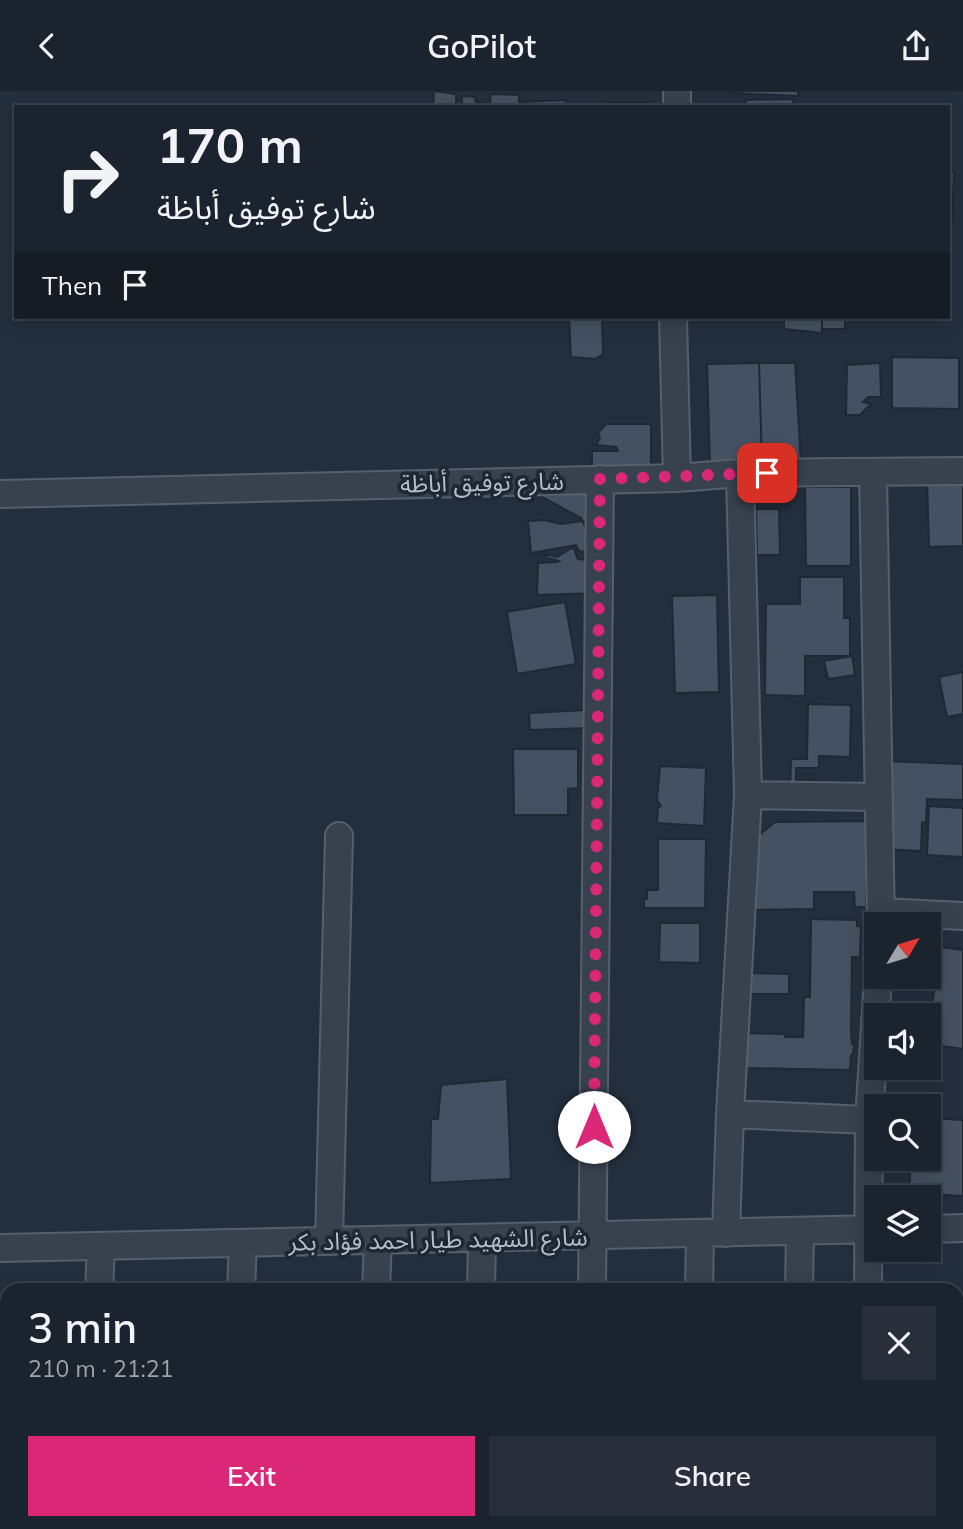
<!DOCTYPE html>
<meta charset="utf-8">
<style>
body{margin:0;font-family:Mulish,"Noto Sans Arabic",sans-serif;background:#282f3a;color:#f1f3f6;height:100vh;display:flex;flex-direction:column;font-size:26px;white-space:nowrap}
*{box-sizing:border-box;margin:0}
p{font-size:23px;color:#a0a4aa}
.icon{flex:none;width:38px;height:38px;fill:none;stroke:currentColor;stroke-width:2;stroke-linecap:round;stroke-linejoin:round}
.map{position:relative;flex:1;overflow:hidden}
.details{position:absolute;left:0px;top:1192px;width:964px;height:247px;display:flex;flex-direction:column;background:#1b232e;border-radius:21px 21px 0 0;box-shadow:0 4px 18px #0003,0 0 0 2px #39404a}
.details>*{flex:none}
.guide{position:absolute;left:14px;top:14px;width:936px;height:214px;border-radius:0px;box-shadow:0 4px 18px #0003,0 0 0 2px #39404a;background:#1b232e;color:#f1f3f6;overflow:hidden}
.needle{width:46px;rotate:52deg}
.buttons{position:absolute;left:864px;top:821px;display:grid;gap:14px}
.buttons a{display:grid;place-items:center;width:77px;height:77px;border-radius:0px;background:#1b232e;box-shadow:0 4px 18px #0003,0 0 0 2px #39404a;font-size:35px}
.pin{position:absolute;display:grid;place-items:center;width:60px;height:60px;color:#fff;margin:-30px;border-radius:14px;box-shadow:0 4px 10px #0006}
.me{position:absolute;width:77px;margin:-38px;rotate:0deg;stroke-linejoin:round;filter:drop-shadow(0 0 5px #0008)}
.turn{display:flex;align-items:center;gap:24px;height:147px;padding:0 28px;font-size:32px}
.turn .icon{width:91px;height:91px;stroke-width:2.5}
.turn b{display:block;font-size:49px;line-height:60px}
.then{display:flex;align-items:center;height:66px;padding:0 28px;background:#0003;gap:14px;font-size:26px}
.round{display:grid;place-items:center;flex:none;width:74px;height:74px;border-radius:0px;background:#282f3a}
.head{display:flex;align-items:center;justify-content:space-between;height:119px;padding:0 28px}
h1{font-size:42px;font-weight:600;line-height:52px}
.cta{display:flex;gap:14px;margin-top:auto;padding:14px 28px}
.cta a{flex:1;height:80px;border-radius:0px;background:#db2777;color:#fff;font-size:28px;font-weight:600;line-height:80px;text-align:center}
.cta a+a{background:#282f3a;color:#f1f3f6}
header{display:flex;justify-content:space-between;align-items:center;height:91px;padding:0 28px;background:#1b232e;font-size:32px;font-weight:600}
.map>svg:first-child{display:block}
</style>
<header><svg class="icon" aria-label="back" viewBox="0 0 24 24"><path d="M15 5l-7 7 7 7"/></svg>GoPilot<svg class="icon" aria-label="share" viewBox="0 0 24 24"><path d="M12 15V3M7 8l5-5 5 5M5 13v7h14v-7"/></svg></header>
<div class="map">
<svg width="963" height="1438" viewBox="0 0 963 1438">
<rect width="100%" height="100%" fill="#242f3e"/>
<path fill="#455162" stroke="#1f2835" stroke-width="2" d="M 434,0 L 456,3 L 456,16 L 433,16 Z
M 734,0 L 798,0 L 798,5 L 733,2 Z
M 491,3 L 519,4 L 519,16 L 475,14 L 475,16 L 462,16 L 462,5 L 475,6 L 476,11 L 490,13 Z
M 793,8 L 793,16 L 746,16 L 746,9 Z
M 566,9 L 566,16 L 519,16 L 519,11 Z
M 605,11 L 651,11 L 654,16 L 605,16 Z
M 948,81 L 954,81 L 952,129 L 948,129 Z
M 569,226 L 602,226 L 603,263 L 595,268 L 571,266 Z
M 784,226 L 822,226 L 822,242 L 784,238 Z
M 822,226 L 845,226 L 845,238 L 822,238 Z
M 892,266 L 959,267 L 959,318 L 892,317 Z
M 759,272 L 762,372 L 710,375 L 707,273 Z
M 759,272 L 795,272 L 801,373 L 762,372 Z
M 880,272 L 881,306 L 868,306 L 863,311 L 871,313 L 860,324 L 846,324 L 847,274 Z
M 606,333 L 651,333 L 651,383 L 592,382 L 592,360 L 618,360 L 616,356 L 596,354 L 600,347 L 598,342 Z
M 927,386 L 963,386 L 963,455 L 929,456 Z
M 805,396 L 851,396 L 851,475 L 806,475 Z
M 594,397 L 588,442 L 581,427 L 529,399 Z
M 756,418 L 779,418 L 780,464 L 757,464 Z
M 543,429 L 561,433 L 583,430 L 587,438 L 586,461 L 579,460 L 576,454 L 531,462 L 528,430 Z
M 573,456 L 578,468 L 596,470 L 598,502 L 537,504 L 538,472 L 557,471 L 559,470 L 547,467 L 545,463 L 557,466 Z
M 800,486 L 844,486 L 844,527 L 850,527 L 850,565 L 805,565 L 805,605 L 765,604 L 766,513 L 800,513 Z
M 717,504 L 719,601 L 675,602 L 672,505 Z
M 565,511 L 576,573 L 517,583 L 507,521 Z
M 852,565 L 855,584 L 828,588 L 824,570 Z
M 963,581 L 963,623 L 947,626 L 939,586 Z
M 808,613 L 851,614 L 850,666 L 819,665 L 819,677 L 796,677 L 796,689 L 823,690 L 822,700 L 790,699 L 791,668 L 807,668 Z
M 586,619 L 587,637 L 530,639 L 529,622 Z
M 513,658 L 578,658 L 578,697 L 568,698 L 568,724 L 514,724 Z
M 884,670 L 963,673 L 963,709 L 927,708 L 926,732 L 922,731 L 921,760 L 881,758 Z
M 660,675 L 706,677 L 704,735 L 657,732 L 658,717 L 661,715 L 657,709 Z
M 929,715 L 963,717 L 963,766 L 927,764 Z
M 869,730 L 870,786 L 866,786 L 866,816 L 855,816 L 854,801 L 814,801 L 814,818 L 751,819 L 752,750 L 775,731 Z
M 658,748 L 706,748 L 705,817 L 644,817 L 644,808 L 647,808 L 647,799 L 658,799 Z
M 811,828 L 857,829 L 857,835 L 861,835 L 860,866 L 852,866 L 851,940 L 852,953 L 854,953 L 853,964 L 851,964 L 850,979 L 742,977 L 743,942 L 785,943 L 785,946 L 803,946 L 804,906 L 810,906 Z
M 660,832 L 700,832 L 700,872 L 659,871 Z
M 940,856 L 963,859 L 963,958 L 929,953 L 929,937 Z
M 746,882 L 789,883 L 789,903 L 746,903 Z
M 507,988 L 511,1088 L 430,1092 L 431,1028 L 438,1028 L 441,994 Z
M 929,1027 L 963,1029 L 963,1105 L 909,1102 L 911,1068 L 929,1068 Z"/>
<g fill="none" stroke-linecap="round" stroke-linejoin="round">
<defs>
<path id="minor" d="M 677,16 L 677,0
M 673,226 L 677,387
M 873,382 L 881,833
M 0,403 L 677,387 L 740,382 L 963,380
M 748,704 L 878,706
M 882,821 L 963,825
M 730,1023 L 869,1029
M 929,1138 L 963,1137
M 726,1142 L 730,1023 L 748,704 L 740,382
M 329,1150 L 339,745
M 0,1157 L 877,1138
M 99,1199 L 101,1156
M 241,1199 L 243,1152
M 376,1199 L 378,1149
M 481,1199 L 482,1147
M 592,1199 L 600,388
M 699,1199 L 700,1142
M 799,1199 L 800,1140
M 868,1199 L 869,1029 L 878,886
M 89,1438 L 89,1432
M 234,1438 L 234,1432
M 371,1438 L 371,1432
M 474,1438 L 474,1432
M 585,1438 L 585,1432
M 694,1438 L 694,1432
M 796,1438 L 796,1432
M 863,1438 L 863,1432"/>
</defs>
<use href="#minor" stroke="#565f6c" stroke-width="30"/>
<use href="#minor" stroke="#38414e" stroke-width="26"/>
</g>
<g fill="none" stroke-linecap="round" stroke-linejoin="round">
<path stroke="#db2777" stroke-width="12" stroke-dasharray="0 21.6" d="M 594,1036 L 600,388 L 767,382"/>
</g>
<g text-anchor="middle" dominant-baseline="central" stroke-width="7" stroke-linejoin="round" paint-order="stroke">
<g font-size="24" fill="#b4bcc9" stroke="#1d2633">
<text transform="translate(482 391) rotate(-1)">شارع توفيق أباظة</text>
<text transform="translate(438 1148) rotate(-1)">شارع الشهيد طيار احمد فؤاد بكر</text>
</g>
</g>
</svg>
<div class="buttons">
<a><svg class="needle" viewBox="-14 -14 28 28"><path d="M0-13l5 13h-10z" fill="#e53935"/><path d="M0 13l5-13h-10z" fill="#a0a4aa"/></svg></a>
<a><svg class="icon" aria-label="sound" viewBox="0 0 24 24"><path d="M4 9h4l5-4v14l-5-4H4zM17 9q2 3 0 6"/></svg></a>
<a><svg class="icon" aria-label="search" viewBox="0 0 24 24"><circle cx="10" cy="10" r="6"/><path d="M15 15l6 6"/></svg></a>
<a><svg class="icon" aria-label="layers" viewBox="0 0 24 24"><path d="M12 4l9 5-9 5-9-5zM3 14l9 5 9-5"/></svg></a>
</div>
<div class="pin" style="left:767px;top:382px;background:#d93025"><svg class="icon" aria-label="arrive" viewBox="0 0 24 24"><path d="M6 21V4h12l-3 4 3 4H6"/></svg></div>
<svg class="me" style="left:594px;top:1036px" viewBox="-20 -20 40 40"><circle r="19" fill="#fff"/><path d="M0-13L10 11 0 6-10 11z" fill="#db2777"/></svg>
<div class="guide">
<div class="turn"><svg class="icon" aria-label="right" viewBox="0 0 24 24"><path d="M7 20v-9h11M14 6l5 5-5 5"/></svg><div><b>170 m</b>شارع توفيق أباظة</div></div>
<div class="then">Then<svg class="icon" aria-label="arrive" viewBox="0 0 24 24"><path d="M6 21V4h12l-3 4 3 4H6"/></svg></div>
</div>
<section class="details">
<div class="head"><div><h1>3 min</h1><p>210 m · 21:21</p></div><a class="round"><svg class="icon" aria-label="close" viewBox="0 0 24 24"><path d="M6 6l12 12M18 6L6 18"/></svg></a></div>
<div class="cta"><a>Exit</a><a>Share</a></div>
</section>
</div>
